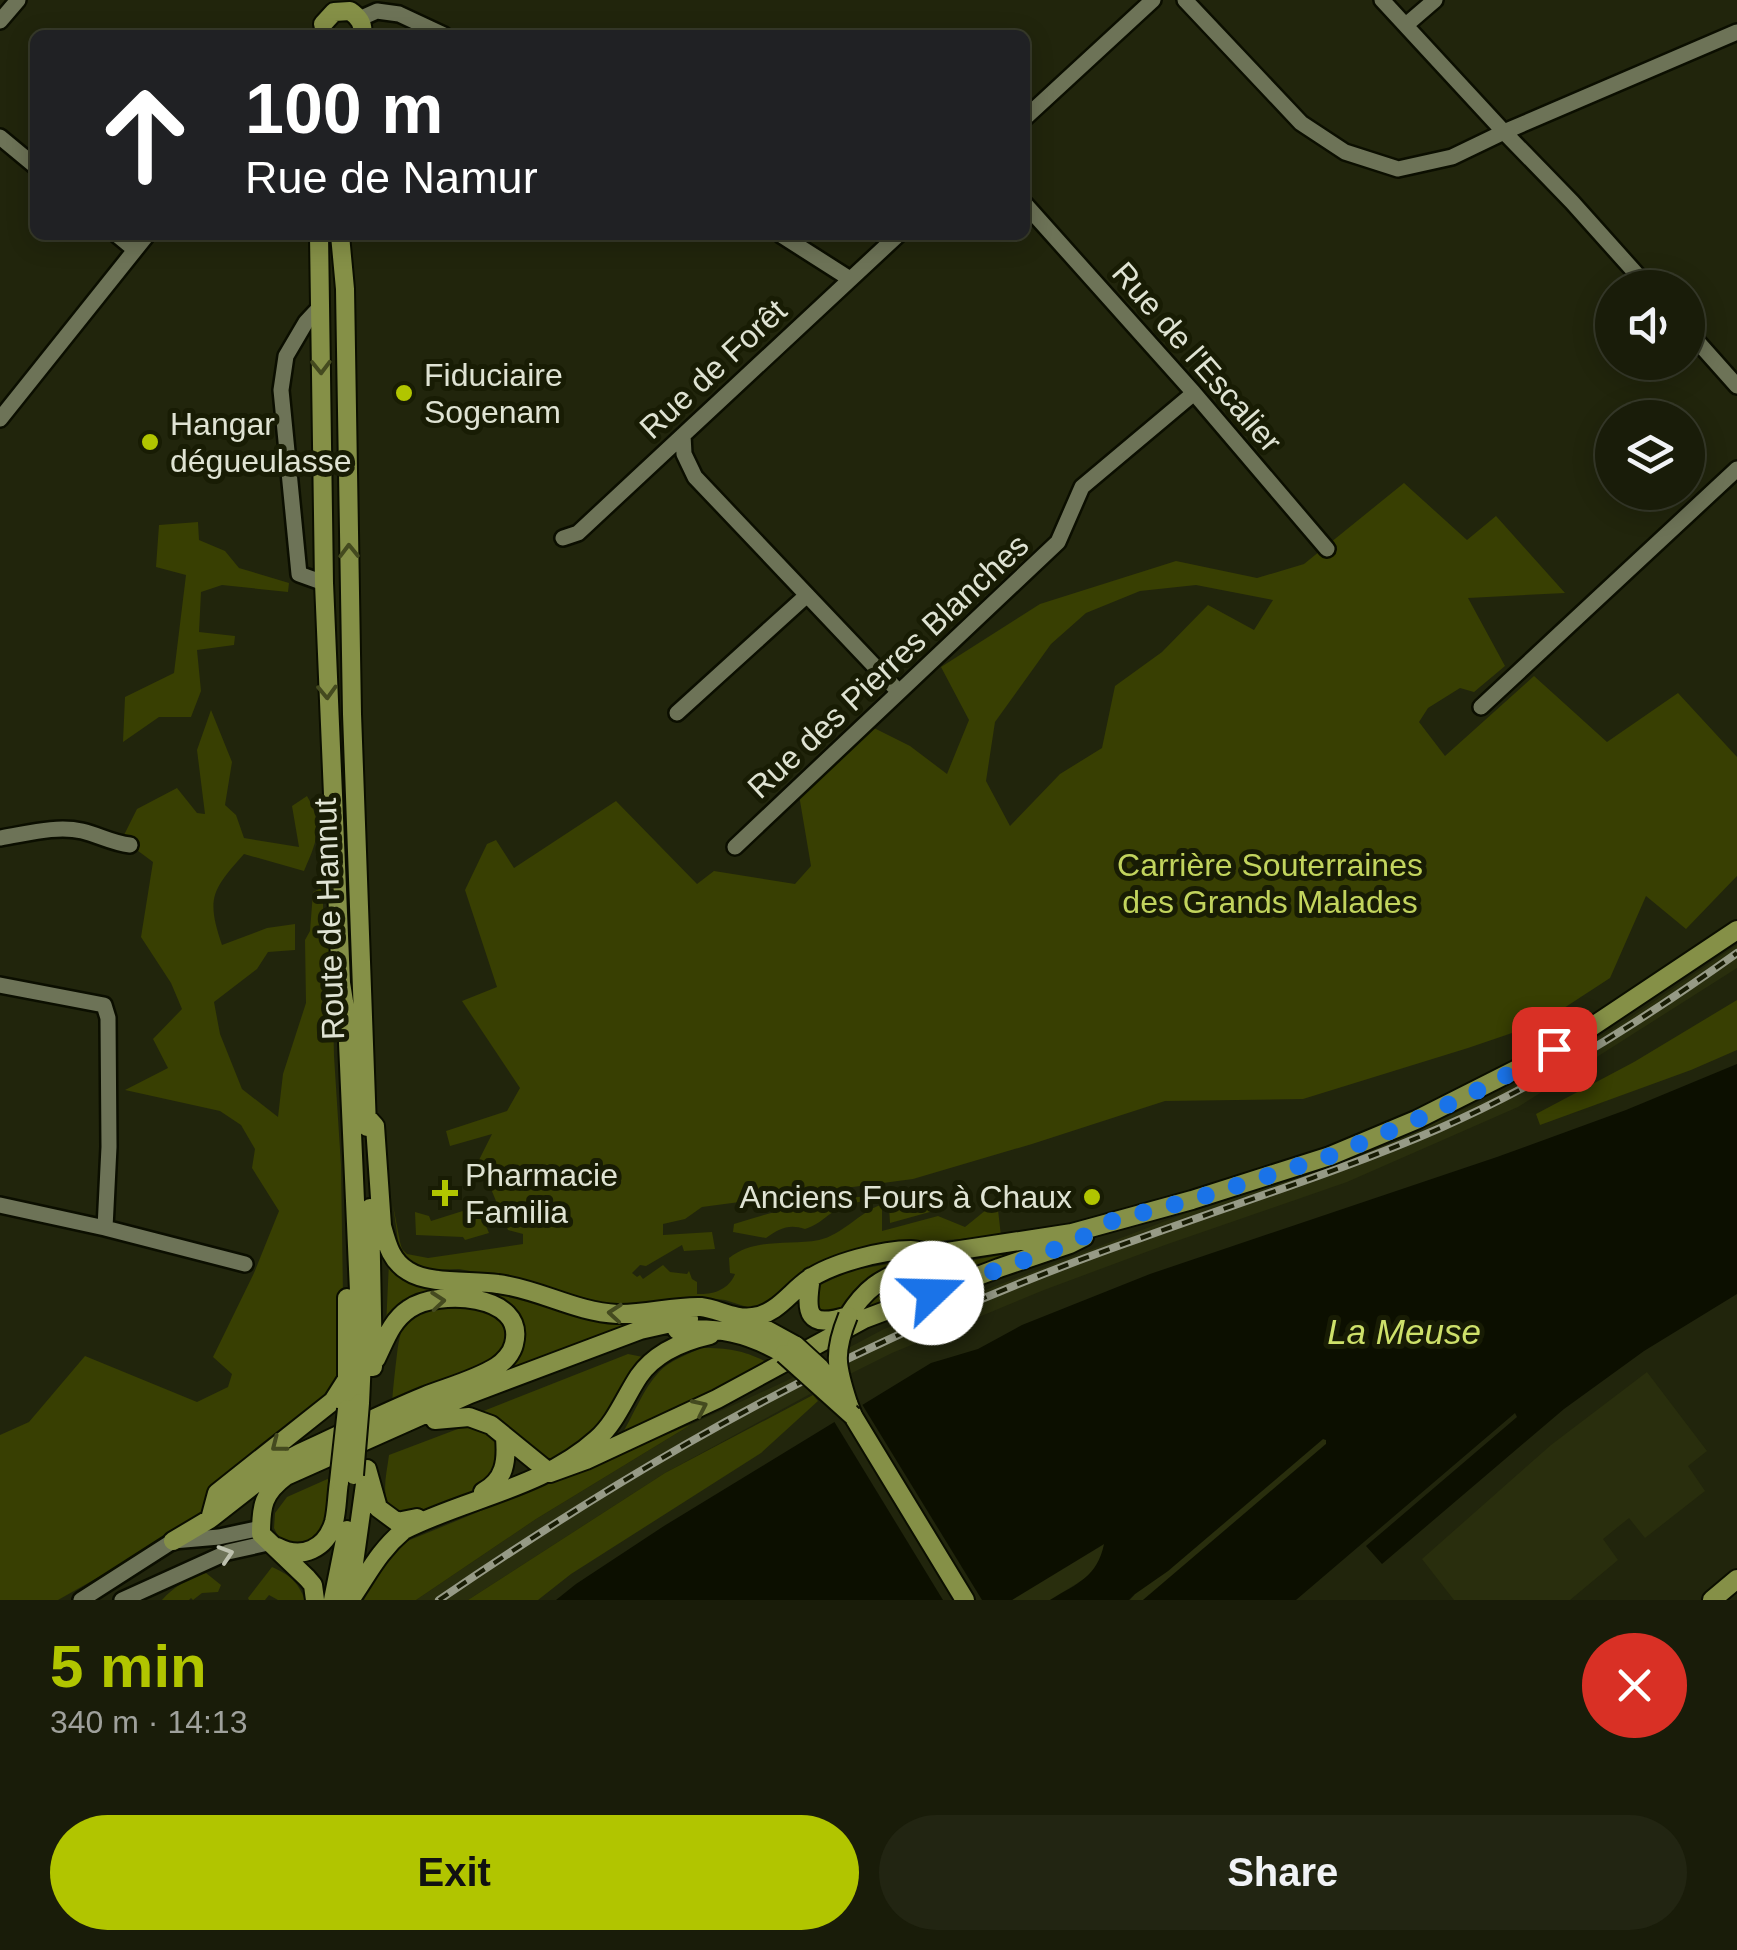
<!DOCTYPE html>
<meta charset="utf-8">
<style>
body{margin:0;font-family:Arial,sans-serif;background:#222512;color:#f1f3f6;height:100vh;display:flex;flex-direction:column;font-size:38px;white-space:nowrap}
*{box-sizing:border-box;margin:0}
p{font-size:32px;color:#9fa19c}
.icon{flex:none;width:55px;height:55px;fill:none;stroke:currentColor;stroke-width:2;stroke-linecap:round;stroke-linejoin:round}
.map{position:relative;height:1600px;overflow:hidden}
.side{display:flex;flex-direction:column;background:#191c09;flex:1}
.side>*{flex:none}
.hud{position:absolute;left:30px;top:30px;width:1000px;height:210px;border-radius:15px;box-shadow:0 5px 25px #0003,0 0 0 2px #373a2a;background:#202124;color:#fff;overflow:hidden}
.fabs{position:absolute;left:1595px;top:270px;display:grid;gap:20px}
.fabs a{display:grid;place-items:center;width:110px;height:110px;border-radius:50%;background:#191c09;box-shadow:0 5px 25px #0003,0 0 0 2px #373a2a;font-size:50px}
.pin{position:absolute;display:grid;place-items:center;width:85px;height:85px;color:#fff;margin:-42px;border-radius:20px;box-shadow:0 5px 15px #0006}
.me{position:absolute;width:110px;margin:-55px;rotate:69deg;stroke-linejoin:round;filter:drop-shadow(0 0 8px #0008)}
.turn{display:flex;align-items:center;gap:35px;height:210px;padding:0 50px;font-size:45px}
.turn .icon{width:130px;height:130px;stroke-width:2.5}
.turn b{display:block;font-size:70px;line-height:85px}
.round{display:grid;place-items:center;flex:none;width:105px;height:105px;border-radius:52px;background:#222512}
.headline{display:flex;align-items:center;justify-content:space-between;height:170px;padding:0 50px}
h1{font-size:60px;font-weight:600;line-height:75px;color:#b1c500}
.primary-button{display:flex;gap:20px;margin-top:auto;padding:20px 50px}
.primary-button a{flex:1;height:115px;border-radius:60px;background:#b1c500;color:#111;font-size:40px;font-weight:600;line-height:115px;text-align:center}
.primary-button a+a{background:#222512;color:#f1f3f6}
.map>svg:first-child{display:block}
</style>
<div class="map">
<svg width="1737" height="1600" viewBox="0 0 1737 1600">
<rect width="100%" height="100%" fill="#21250c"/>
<path fill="#292e0d" d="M 1737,945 L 1737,968 L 1518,1107 L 1347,1182 L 1165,1245 L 1044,1290 L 892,1353 L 810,1394 L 665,1473 L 468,1600 L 416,1600 L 536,1519 L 692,1424 L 786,1381 L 884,1329 L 1181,1215 L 1315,1171 L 1492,1098 L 1615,1028 Z
M 1647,1372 L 1707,1451 L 1688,1466 L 1705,1491 L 1645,1538 L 1629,1518 L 1603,1539 L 1618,1560 L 1570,1600 L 1454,1600 L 1422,1559 L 1551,1445 Z
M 1323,1439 L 1326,1440 L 1326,1444 L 1143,1600 L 1130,1600 L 1135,1594 L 1168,1571 Z
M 1106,1543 L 1097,1568 L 1084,1579 L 1050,1600 L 1012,1600 Z"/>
<path fill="#383f02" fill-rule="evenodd" d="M 1404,483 L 1467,540 L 1496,516 L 1565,593 L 1468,598 L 1505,666 L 1474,692 L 1460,688 L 1428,708 L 1419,722 L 1445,756 L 1534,676 L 1607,742 L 1678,693 L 1737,757 L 1737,876 L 1686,929 L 1646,896 L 1610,978 L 1541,1023 L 1468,1048 L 1303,1099 L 1165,1101 L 1032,1144 L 913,1179 L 702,1207 L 685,1219 L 663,1224 L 663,1235 L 712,1232 L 715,1249 L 684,1251 L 682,1245 L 646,1266 L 640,1265 L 632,1273 L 637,1277 L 640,1275 L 643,1279 L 663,1265 L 670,1272 L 687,1274 L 689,1271 L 692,1279 L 697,1282 L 697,1294 C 712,1295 729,1290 735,1274 L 730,1273 L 729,1258 C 756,1237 788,1246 819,1240 C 842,1235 859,1213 880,1205 L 881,1199 C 865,1201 848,1202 833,1212 C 821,1220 821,1223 805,1229 C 789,1224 780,1228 766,1238 L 733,1232 L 734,1224 C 773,1211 817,1201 858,1197 C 888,1194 916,1200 944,1188 L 937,1210 L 890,1223 L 889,1207 L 882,1205 L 882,1231 L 938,1216 L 965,1227 L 997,1201 L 1001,1236 L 947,1240 L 843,1255 L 765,1307 L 750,1308 L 725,1300 L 700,1297 L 634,1306 L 599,1302 L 564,1295 L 530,1282 L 459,1269 L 426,1270 L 414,1265 L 399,1248 L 393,1205 L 400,1242 L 402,1249 L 407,1254 L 428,1258 L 523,1244 L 523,1234 L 508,1230 L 479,1160 L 492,1134 L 450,1146 L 446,1131 L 507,1111 L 520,1088 L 462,1001 L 497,987 L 465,890 L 487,844 L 496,840 L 514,868 L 616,801 L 697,884 L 714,871 L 795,884 L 811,866 L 799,795 L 874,728 L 910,746 L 947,774 L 969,720 L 941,667 L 1040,604 L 1176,561 L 1257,578 L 1304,564 ZM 1196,585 L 1273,600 L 1254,630 L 1208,605 L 1162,652 L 1115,686 L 1102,748 L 1060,774 L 1010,826 L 986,781 L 995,722 L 1051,644 L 1086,613 L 1140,591 Z
M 198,522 L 199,540 L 225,551 L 239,568 L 289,583 L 288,592 L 222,585 L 201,592 L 199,632 L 235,636 L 234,645 L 197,650 L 201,691 L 191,717 L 159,717 L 123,742 L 125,697 L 174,673 L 186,575 L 156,567 L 159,525 Z
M 211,710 L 232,762 L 225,805 L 236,815 L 244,838 L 299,847 L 292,806 L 307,796 C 324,826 317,841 304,871 L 244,854 C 212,890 206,898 222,945 L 267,928 L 295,924 L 295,950 L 268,952 L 257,969 L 214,1002 L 220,1034 L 242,1089 L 278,1117 L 283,1074 L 306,1003 L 305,940 L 310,931 L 313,892 L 323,887 L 323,909 L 331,924 L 334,1056 L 341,1165 L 344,1362 L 329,1400 L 214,1491 L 198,1521 L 58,1600 L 0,1600 L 0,1435 L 29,1422 L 85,1356 L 197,1402 L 228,1387 L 232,1374 L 213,1357 L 254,1273 L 279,1211 L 252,1168 L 255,1149 L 241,1125 L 220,1111 L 125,1090 L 168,1068 L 153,1039 L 182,1009 L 171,983 L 141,937 L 153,862 L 122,839 L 137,809 L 177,788 L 197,813 L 205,814 L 197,750 Z
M 1737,1000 L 1737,1050 L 1691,1070 L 1540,1125 L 1536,1114 L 1634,1062 Z
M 469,1209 L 481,1214 L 489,1233 L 465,1240 L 463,1237 L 416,1235 L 415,1212 L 429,1216 L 431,1221 Z
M 1030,1250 L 870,1310 L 866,1307 C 905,1265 975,1261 1030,1250 Z
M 904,1261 L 859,1289 L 841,1310 L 820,1314 L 814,1301 L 818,1286 L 850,1271 Z
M 389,1262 C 429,1272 470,1281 510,1293 C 555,1306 591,1325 639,1323 L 508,1376 L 507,1370 C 526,1353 533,1317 505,1302 C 495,1296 462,1292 450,1294 C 436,1295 400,1319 386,1327 Z
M 441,1309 C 472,1309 505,1302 507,1343 L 494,1362 L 392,1403 C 393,1387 395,1371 397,1354 C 401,1322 407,1311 441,1309 Z
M 701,1348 C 732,1348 747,1351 774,1366 L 622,1434 C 634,1414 643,1389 659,1372 C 670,1360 687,1355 701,1348 Z
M 628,1354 L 648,1358 L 616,1411 L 572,1450 L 553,1459 L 540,1456 L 481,1412 Z
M 813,1395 L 818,1401 L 761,1453 L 571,1574 L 538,1600 L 468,1600 L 665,1473 Z
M 692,1424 L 536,1519 L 416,1600 L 364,1600 L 374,1578 L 405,1542 Z
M 463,1427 L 481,1429 L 500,1447 C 500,1454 501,1465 499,1471 C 492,1493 421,1516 400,1518 C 378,1500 386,1480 389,1455 Z
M 332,1477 L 324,1528 L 313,1543 L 295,1548 L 280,1540 L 274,1528 L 275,1513 L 287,1497 Z
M 272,1567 C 290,1575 298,1582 305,1600 L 278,1600 L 269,1595 L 265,1600 L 249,1600 L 248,1598 Z
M 206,1573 L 221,1585 L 218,1592 L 202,1593 L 193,1600 L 191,1598 L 189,1600 L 162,1600 C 172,1588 191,1576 206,1573 Z"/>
<path fill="#0c0f00" d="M 1737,1064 L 1737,1294 L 1644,1351 L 1564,1409 L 1382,1564 L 1366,1546 L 1517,1417 L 1515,1413 L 1296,1600 L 1143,1600 L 1326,1444 L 1326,1440 L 1323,1439 L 1168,1571 L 1135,1594 L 1129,1600 L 1050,1600 C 1078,1583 1097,1577 1104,1544 L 1012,1600 L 556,1600 L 576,1584 L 664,1526 L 931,1363 L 978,1349 L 1022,1325 L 1150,1274 L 1497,1157 L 1626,1110 Z"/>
<path fill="#21250c" d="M 860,1401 L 982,1600 L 943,1600 L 832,1418 Z"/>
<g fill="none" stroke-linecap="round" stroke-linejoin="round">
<defs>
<path id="minor" d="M 1185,0 L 1301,123 L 1345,152 L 1398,169 L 1452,157 L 1504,132 L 1737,32
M 1382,0 L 1504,132 L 1572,202 L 1649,288
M 359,19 L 377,11 L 399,14 L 444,35
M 0,21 L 18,0
M 1406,25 L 1435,0
M 1025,118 L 1153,0
M 0,137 L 35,166
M 1025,204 L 1194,393 L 1327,549
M 117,235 L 134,249
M 781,235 L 850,279
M 320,307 L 306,322 L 286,356 L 281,390 L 299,574 L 324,583
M 1688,331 L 1737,386
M 0,419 L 147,235
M 683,435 L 684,454 L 695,477 L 899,692
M 563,538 L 578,533 L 898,235
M 1481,707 L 1737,469
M 677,713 L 806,596
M 0,838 C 26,834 56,825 82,831 C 99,835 112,843 130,845
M 735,847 L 1058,542 L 1082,487 L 1194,393
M 0,985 L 104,1005 L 108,1018 L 109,1147 L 105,1228
M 0,1205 L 105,1228 L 245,1264
M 81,1600 L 173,1541 L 219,1537 L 261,1528
M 122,1600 L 228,1552 L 268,1543"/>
<path id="major" d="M 323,24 L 334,12 L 350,11 C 359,17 364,24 362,35
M 319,235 L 324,583 L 341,983 L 347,1020 L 362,1359 L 360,1403
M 340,235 L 345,289 L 352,714 L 367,1127
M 366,1116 L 375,1126 L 382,1226 C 387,1244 391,1261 408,1271 C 429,1285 473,1280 498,1284 C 539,1289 575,1312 617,1314 C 645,1315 673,1306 701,1307 C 718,1309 735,1320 753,1317 C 777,1314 790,1292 809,1279 C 833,1263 882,1250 911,1250 C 918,1250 927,1253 934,1254 L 1072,1233 L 1192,1200 L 1330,1156 L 1416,1120 L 1529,1063 L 1581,1034 L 1737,930
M 370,1208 L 373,1367
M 811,1277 C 805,1314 807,1329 848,1316 C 876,1272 895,1279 934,1254
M 745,1318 L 796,1346
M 677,1330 C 718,1327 747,1332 784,1354
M 848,1403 L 853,1416 L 965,1600
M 347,1409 L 347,1298
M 435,1420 L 469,1417 L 491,1425 L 550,1473
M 367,1469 L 378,1508 L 397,1522 L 417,1518
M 550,1473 L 586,1460 L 717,1399 L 864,1319 L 999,1268 L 1070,1244 L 1084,1237
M 483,1492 C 505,1480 507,1461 505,1438
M 210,1519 L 217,1493 L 333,1401 L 347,1379
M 173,1541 L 210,1519 L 283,1462 L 300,1453 C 342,1434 383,1413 425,1396 C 448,1387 475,1380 496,1367 C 504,1362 512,1353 514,1344 C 527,1293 437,1289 409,1309 C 391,1321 385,1341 376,1359
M 277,1547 C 302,1560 326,1549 334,1522 C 337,1510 337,1495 339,1482
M 315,1600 L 313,1585 L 307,1578 L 261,1534 C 261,1506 263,1493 286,1476 L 470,1394 L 640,1330 L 689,1319
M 333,1600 L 347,1530
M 345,1600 L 354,1563 L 366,1477
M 350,1600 C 369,1573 377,1553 404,1530 C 467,1498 543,1488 597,1439 C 616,1422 625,1397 639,1376 C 655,1353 684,1341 710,1335
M 1712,1600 L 1737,1579"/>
</defs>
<use href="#minor" stroke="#0b0e00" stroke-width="20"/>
<use href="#major" stroke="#0b0e00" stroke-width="22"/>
<use href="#minor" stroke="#6d7357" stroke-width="15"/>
<use href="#major" stroke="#859047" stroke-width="18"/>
<defs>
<path id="rail" d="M 439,1600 C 599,1491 765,1391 944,1315 C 1009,1287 1074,1261 1141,1238 C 1240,1202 1341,1171 1438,1129 C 1544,1083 1643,1020 1737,953"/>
</defs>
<use href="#rail" stroke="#969a86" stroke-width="8"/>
<use href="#rail" stroke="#181c04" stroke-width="4" stroke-dasharray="11" stroke-linecap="butt"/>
<defs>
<path id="major-bridge" d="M 796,1346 L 820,1368 L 838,1391
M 784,1354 L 853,1416
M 848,1403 C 836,1366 833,1353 848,1316
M 354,1475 L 360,1403
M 339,1482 L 347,1409"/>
</defs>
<use href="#major-bridge" stroke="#0b0e00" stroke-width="22" stroke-linecap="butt"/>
<use href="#major-bridge" stroke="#859047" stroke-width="18"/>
</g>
<defs><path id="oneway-chevron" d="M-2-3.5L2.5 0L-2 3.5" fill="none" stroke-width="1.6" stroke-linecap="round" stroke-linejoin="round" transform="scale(2.5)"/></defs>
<g stroke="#444a1f">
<use href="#oneway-chevron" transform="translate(321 367) rotate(89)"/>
<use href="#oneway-chevron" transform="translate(349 551) rotate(-91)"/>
<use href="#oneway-chevron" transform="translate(327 692) rotate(88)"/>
<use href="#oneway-chevron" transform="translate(438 1301) rotate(-5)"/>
<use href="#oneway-chevron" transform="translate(615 1313) rotate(-175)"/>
<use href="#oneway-chevron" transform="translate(700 1407) rotate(-25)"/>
<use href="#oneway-chevron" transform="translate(278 1445) rotate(142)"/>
</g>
<use stroke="#bdc1ae" href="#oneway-chevron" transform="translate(226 1554) rotate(-18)"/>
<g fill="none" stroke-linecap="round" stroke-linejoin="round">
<path stroke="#1a73e8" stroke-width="18" stroke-dasharray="0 32.4" d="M 932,1293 L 1070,1244 L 1114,1220 L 1192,1200 L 1330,1156 L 1416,1120 L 1487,1086 L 1554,1049"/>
</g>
<g fill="#b1c500" stroke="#181c04" stroke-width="4">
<circle cx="404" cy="393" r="10"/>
<circle cx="150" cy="442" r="10"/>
<path d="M440 1178h10v10h10v10h-10v10h-10v-10h-10v-10h10z"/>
<circle cx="1092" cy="1197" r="10"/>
</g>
<g text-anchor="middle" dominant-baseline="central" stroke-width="10" stroke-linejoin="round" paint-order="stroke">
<g font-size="32" fill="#dfe3d3" stroke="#181c04">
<text transform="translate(1197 357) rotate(49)">Rue de l'Escalier</text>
<text transform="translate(713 369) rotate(-43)">Rue de Forêt</text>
<text transform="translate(888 666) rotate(-43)">Rue des Pierres Blanches</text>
<text transform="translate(329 919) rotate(-92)">Route de Hannut</text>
</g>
<g font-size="32" fill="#dfe3d3" stroke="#181c04" text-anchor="start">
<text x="424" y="375">Fiduciaire<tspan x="424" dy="37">Sogenam</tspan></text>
<text x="170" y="424">Hangar<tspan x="170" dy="37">dégueulasse</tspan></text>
<text x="465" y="1175">Pharmacie<tspan x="465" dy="37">Familia</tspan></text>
<text x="1072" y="1197" text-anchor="end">Anciens Fours à Chaux</text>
</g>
<g font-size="32" fill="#c2d45d" stroke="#181c04">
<text x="1270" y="865">Carrière Souterraines<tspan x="1270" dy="37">des Grands Malades</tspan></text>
</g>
<g font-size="35" font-style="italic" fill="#cee16a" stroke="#181c04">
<text x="1404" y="1331">La Meuse</text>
</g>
</g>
</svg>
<div class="fabs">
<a><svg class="icon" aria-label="sound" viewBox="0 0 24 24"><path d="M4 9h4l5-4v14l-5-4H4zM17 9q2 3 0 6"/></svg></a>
<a><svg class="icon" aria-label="layers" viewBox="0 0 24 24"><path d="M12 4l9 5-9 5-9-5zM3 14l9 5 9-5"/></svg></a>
</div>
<div class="pin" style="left:1554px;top:1049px;background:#d93025"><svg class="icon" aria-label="arrive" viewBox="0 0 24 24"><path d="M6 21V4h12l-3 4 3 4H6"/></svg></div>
<svg class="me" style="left:932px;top:1293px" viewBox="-20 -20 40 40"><circle r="19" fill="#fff"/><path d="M0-13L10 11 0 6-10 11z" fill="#1a73e8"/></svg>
<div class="hud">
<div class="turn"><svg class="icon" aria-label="ahead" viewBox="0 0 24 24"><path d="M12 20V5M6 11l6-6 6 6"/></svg><div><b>100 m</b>Rue de Namur</div></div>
</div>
</div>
<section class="side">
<div class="headline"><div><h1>5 min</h1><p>340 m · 14:13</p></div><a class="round" style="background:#d93025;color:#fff"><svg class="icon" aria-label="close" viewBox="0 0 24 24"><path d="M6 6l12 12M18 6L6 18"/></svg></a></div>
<div class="primary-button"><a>Exit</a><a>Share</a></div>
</section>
